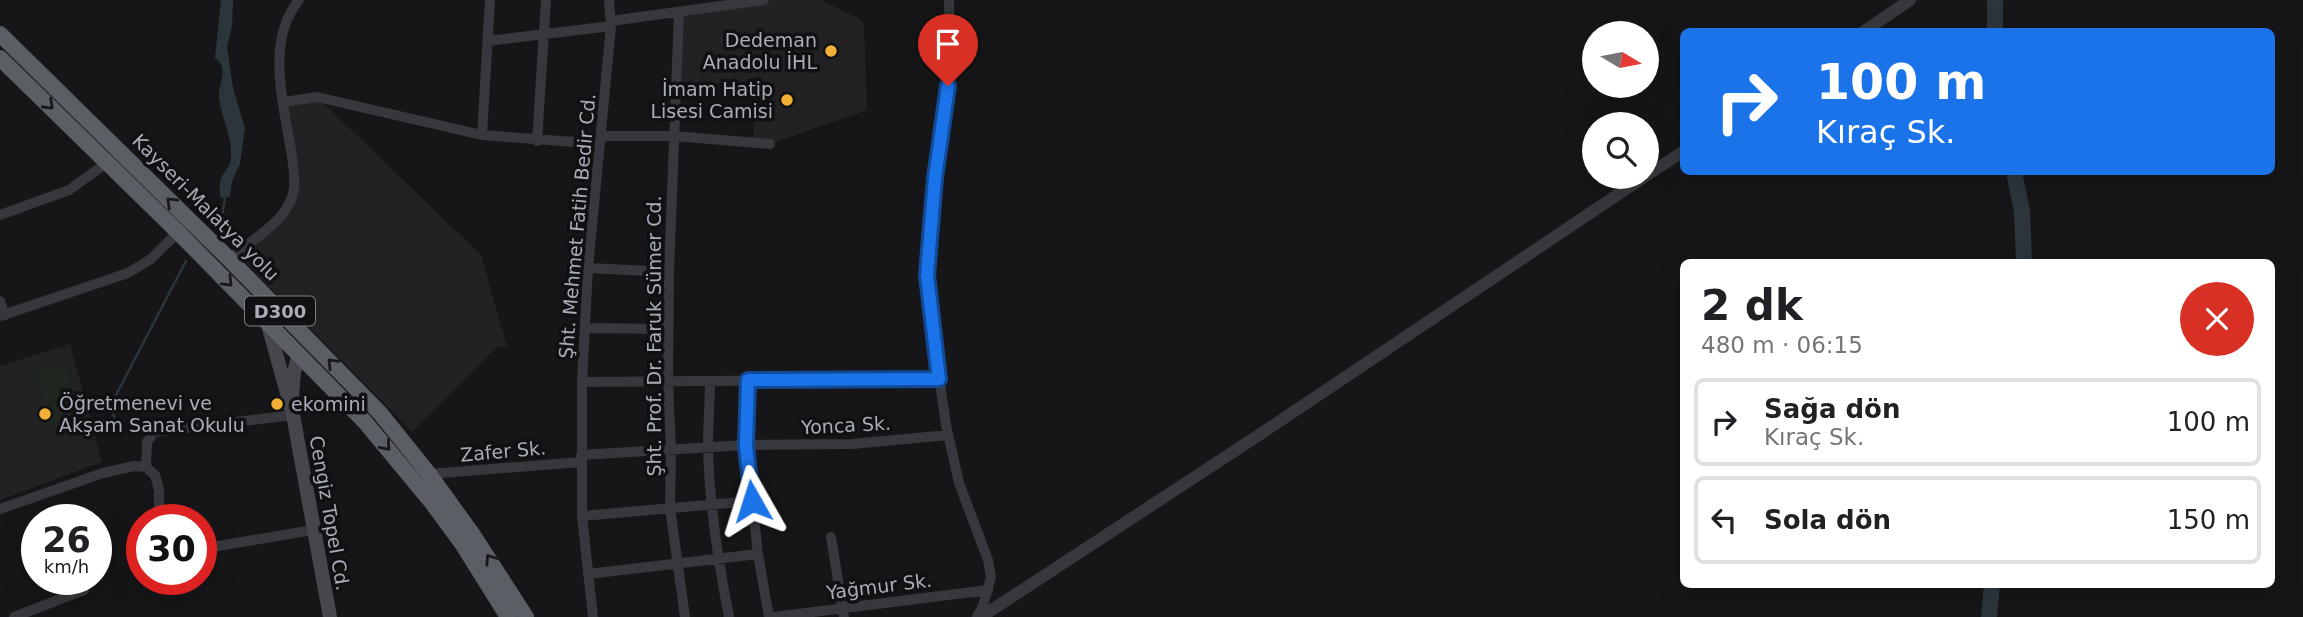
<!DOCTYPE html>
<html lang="tr">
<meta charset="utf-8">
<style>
body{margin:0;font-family:"DejaVu Sans",sans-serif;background:#f2f2f2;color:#202124;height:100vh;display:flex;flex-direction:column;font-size:26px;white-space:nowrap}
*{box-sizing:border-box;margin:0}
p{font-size:23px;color:#757577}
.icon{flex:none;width:38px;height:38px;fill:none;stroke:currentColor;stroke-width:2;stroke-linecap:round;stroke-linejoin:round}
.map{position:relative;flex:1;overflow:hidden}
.drawer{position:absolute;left:1680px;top:259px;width:595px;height:329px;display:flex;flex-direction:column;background:#fff;border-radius:10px;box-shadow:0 7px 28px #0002}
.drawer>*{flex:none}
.top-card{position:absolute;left:1680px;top:28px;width:595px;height:147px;border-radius:10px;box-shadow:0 7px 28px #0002;background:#1a73e8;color:#fff;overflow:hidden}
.needle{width:46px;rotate:100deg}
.buttons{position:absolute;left:1582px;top:21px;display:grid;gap:14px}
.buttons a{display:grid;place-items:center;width:77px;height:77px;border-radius:50%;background:#fff;box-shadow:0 7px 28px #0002;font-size:35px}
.speed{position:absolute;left:21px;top:504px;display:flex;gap:14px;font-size:35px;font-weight:700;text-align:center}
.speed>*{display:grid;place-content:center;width:91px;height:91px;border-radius:50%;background:#fff;box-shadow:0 7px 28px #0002;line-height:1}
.speed small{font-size:18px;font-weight:400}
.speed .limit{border:10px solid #d22;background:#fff;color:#111}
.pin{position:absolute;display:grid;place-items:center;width:60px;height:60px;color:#fff;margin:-72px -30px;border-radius:50% 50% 50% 0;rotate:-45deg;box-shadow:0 0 7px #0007}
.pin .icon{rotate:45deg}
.me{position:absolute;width:77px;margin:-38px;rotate:354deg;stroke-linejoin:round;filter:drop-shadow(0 0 5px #0008)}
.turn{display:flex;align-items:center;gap:24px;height:147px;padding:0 21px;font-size:32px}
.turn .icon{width:91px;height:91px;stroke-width:2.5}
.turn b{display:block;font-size:49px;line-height:60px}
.round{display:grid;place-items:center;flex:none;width:74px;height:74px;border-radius:37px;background:#f2f2f2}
.headline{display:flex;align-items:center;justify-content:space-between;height:119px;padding:0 21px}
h1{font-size:42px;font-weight:700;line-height:52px}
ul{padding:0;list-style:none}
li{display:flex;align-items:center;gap:21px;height:88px;margin:0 14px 10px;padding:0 7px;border:4px solid #e0e0e0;border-radius:10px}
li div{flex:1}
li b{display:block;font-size:26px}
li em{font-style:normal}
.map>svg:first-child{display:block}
</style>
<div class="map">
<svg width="2303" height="617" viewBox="0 0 2303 617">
<rect width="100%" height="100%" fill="#161618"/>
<path fill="#222225" d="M 764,0 L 822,0 L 861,20 L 864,25 L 867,110 L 770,144 L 752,143 L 759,85 L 677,82 L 679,12 Z
M 317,97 L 481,255 L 507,347 L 499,346 L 412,432 L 236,253 L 270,226 L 293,196 L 284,102 Z
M 70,344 L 102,462 L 0,500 L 0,366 Z"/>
<path fill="#1e261f" d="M 65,362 L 81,423 L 52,431 L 36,369 Z"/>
<path fill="#2c353c" d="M 221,0 L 233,0 L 232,26 L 227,47 L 233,88 L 245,128 L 240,164 L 232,181 L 230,197 L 221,198 C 215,173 230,173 231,157 C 232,136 222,119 219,98 C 218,83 230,68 215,58 Z"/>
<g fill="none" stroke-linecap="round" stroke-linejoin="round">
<path stroke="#2c353c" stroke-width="2.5" d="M 222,217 L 225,198
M 117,425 L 113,414 L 115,397 L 186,261"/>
<path stroke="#2c353c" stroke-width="16" d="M 1995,0 L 1995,32
M 2014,172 L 2022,211 L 2024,262
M 1989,617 L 1992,584"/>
<path stroke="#37383d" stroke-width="10" d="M 949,0 L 950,69 L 935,178 L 927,275 L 931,322 L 946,425 L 959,483 L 988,560 L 991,577 L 983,606 L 977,617
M 679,12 L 669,272 L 668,381 L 671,449 L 670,508 L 685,617
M 611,21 L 764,0
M 488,41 L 611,26
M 284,102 L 317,97 L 482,135 L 600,144
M 482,135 L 490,0
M 601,136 L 674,136 L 770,144
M 537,141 L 546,0
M 0,215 L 69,190 L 108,162
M 229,259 C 249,242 277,227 289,204 C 297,190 294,172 292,157 C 285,108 264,42 299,0
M 588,268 L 669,272
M 0,301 L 5,315
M 0,316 L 128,273 L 151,259 L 178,232
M 585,328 L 668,329
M 748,380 L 746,445 L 758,554 L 769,617
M 710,381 C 710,402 708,424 708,446 C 709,503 718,561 729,617
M 582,382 L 939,379
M 581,455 L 746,445 L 852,444 L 948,435
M 146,467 L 147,442 L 154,432 L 293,415
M 429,474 L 581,462
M 0,509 L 103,473 L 134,466 L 146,467 L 155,475 L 159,490 L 159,520
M 582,516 L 752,501
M 831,537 L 844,617
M 201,549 L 313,530
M 588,574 L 758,554
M 14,617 L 84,590
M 593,617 L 582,516 L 582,382 L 588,268 L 611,26 L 609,0
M 774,617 L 988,590"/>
<path stroke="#37383d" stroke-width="12" d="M 1863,32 L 1910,0
M 1647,175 L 1684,151
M 981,617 L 1259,435 L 1644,177"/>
<path stroke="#45474d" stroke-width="14" d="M 267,321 L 293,415 L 330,617
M 292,396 L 294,372 L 299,355"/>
<path stroke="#5b5e65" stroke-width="16" d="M 0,34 L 229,259 L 380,413 L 429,474 L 473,535 L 526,617
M 0,58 L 178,232 L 365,422 L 433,504 L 463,545 L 508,617"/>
</g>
<defs><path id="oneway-chevron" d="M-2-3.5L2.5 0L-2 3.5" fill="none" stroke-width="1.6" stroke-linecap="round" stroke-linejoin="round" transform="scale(1.75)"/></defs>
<g stroke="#18191b">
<use href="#oneway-chevron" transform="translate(49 105) rotate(44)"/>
<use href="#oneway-chevron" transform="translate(171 202) rotate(-136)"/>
<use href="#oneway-chevron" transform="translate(228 282) rotate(45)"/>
<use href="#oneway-chevron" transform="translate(332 363) rotate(-134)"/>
<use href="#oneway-chevron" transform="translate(386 446) rotate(49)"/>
<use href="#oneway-chevron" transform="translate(490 559) rotate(-124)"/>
</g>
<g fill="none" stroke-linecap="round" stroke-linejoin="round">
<defs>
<path id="route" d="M 752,501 L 746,446 L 748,380 L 939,379 L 927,275 L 935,178 L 948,86"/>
</defs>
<use href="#route" stroke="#114b97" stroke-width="18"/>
<use href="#route" stroke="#1a73e8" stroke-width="12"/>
</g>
<g fill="#f2b134" stroke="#111113" stroke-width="2.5">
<circle cx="831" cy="51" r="7"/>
<circle cx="787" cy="100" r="7"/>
<circle cx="277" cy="404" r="7"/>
<circle cx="45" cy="414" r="7"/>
</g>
<g text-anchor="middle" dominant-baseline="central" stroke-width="7" stroke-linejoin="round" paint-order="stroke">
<rect fill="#111113" stroke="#7b7e86" stroke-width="2" x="245" y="296.5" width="70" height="29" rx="5"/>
<g font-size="18" font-weight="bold" fill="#a8adb8">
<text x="280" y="311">D300</text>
</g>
<g font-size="19" fill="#a8adb8" stroke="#111113" text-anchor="end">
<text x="817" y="40">Dedeman<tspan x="817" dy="22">Anadolu İHL</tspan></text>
<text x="773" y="89">İmam Hatip<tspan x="773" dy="22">Lisesi Camisi</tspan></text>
<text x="59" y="403" text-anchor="start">Öğretmenevi ve<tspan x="59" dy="22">Akşam Sanat Okulu</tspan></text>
<text x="291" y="404" text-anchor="start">ekomini</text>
</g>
<g font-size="19" fill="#a8adb8" stroke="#111113">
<text transform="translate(206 207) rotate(45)">Kayseri-Malatya yolu</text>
<text transform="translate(577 226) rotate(-85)">Şht. Mehmet Fatih Bedir Cd.</text>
<text transform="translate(654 336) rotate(-90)">Şht. Prof. Dr. Faruk Sümer Cd.</text>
<text transform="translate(846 425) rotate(-3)">Yonca Sk.</text>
<text transform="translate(503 451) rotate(-5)">Zafer Sk.</text>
<text transform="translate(330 513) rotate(80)">Cengiz Topel Cd.</text>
<text transform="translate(879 586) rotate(-7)">Yağmur Sk.</text>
</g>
</g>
</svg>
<div class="buttons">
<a><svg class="needle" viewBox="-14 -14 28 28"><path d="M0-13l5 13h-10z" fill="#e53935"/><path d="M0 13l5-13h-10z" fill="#757577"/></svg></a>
<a><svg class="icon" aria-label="search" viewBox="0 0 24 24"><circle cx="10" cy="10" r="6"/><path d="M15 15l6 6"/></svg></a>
</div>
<div class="speed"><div>26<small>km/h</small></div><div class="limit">30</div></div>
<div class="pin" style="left:948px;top:86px;background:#d93025"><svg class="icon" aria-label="arrive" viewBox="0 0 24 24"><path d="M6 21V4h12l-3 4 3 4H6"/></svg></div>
<svg class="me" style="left:752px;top:501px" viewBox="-20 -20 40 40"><path d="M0-17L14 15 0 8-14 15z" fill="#1a73e8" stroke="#fff" stroke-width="4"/></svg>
<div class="top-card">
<div class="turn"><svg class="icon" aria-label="right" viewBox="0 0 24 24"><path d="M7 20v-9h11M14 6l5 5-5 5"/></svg><div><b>100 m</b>Kıraç Sk.</div></div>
</div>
<section class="drawer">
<div class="headline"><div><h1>2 dk</h1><p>480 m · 06:15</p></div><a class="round" style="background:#d93025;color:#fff"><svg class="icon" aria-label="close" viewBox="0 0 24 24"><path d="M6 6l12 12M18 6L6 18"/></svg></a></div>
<ul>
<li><svg class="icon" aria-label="right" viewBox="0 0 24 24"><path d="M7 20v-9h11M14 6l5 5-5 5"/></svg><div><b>Sağa dön</b><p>Kıraç Sk.</p></div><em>100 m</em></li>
<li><svg class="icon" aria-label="left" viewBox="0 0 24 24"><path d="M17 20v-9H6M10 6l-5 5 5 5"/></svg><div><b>Sola dön</b></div><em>150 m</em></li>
</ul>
</section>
</div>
